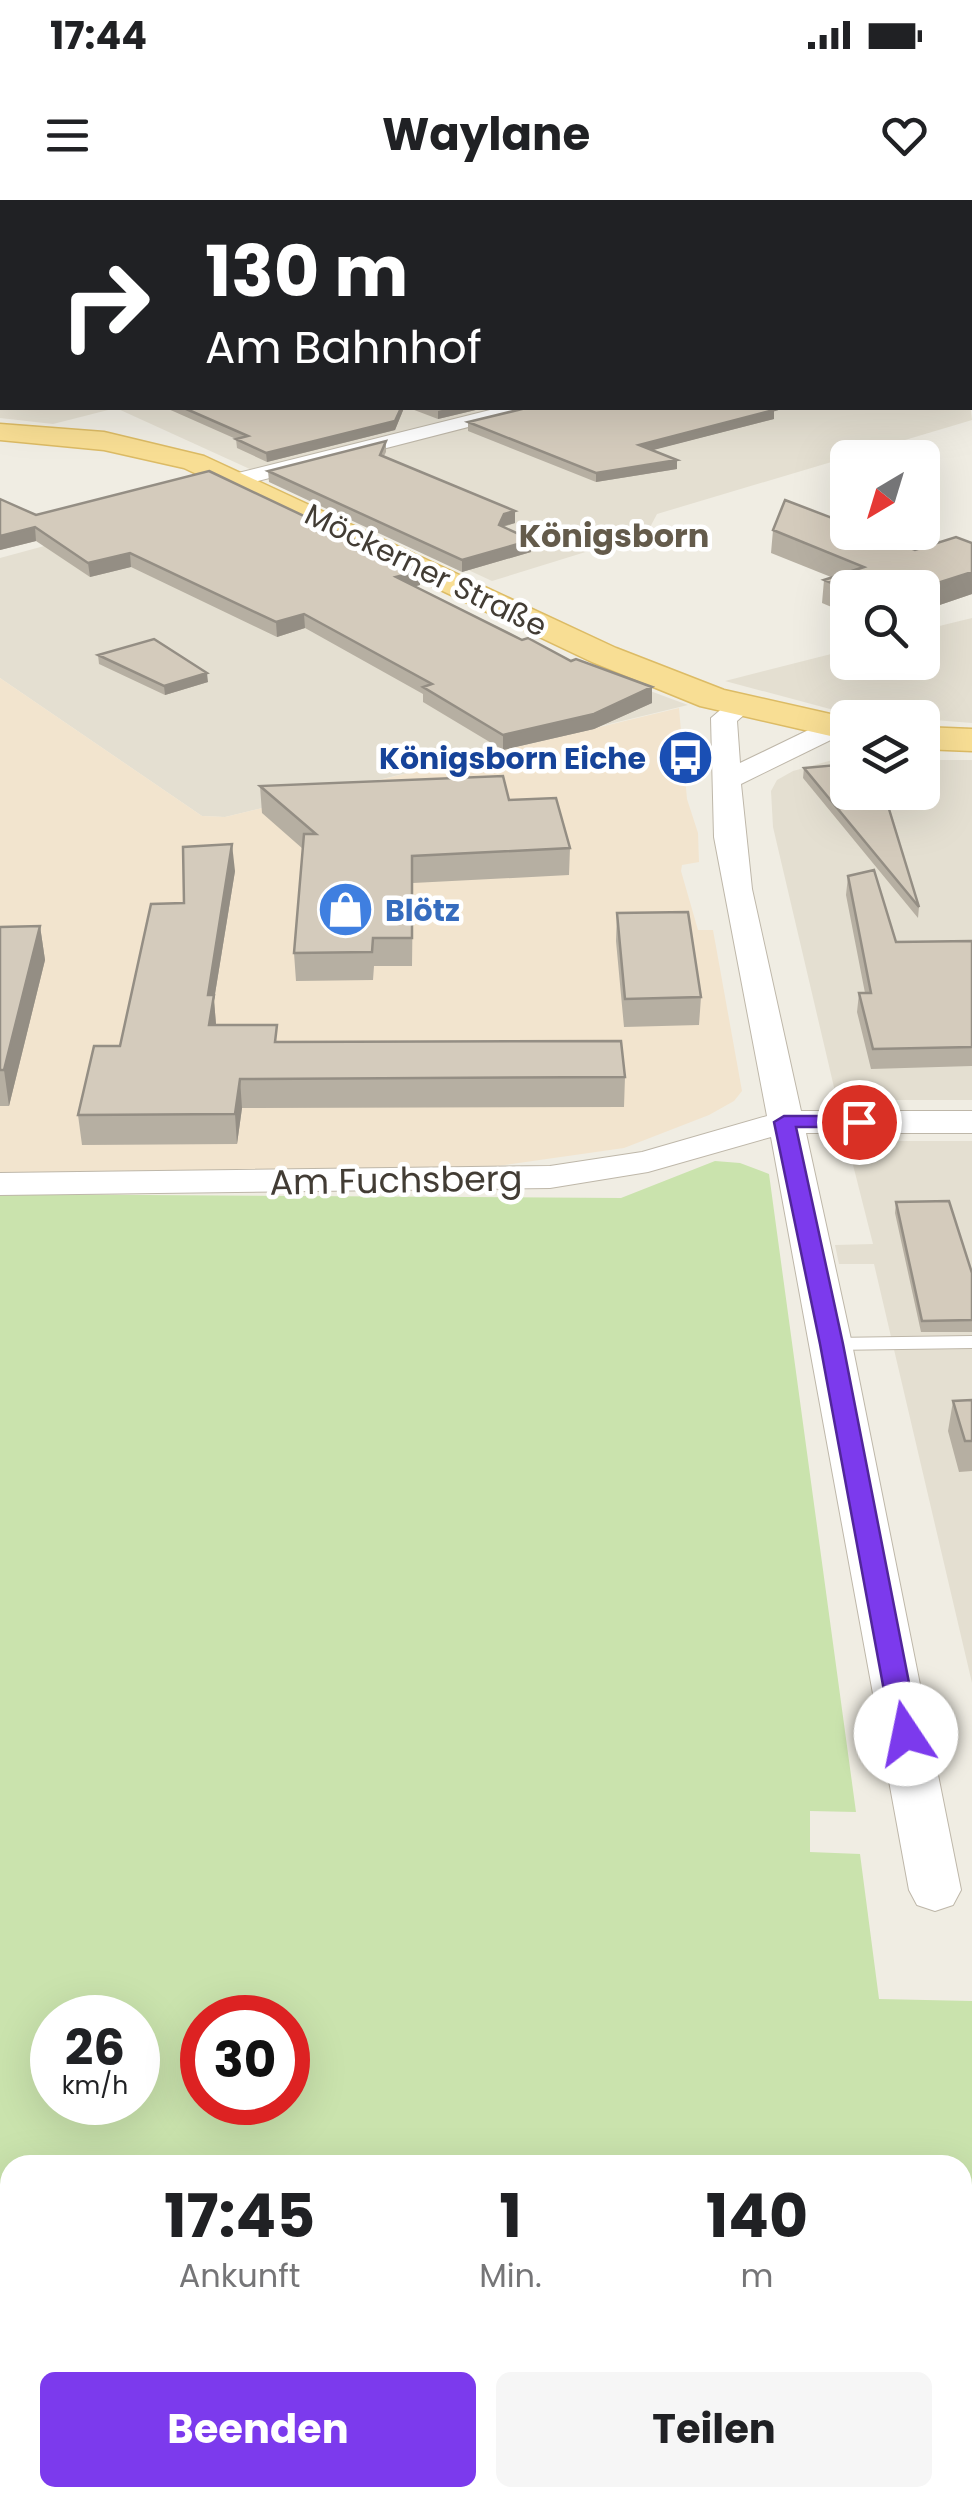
<!DOCTYPE html>
<html lang="de">
<meta charset="utf-8">
<style>
body{margin:0;font-family:Poppins,sans-serif;background:#f6f6f6;color:#202124;height:100vh;display:flex;flex-direction:column;font-size:38px;white-space:nowrap}
*{box-sizing:border-box;margin:0}
p{font-size:32px;color:#757577}
.icon{flex:none;width:55px;height:55px;fill:none;stroke:currentColor;stroke-width:2;stroke-linecap:round;stroke-linejoin:round}
.map{position:relative;flex:1;overflow:hidden}
.drawer{position:absolute;left:0px;top:1955px;width:972px;height:352px;display:flex;flex-direction:column;background:#fff;border-radius:30px 30px 0 0;box-shadow:0 10px 40px #0002}
.drawer>*{flex:none}
.hud{position:absolute;left:0px;top:0px;width:972px;height:210px;box-shadow:0 10px 40px #0002;background:#202124;color:#fff;overflow:hidden}
.needle{width:65px;rotate:218deg}
.fabs{position:absolute;left:830px;top:240px;display:grid;gap:20px}
.fabs a{display:grid;place-items:center;width:110px;height:110px;border-radius:15px;background:#fff;box-shadow:0 10px 40px #0002;font-size:50px}
.speed{position:absolute;left:30px;top:1795px;display:flex;gap:20px;font-size:50px;font-weight:700;text-align:center}
.speed>*{display:grid;place-content:center;width:130px;height:130px;border-radius:50%;background:#fff;box-shadow:0 10px 40px #0002;line-height:1}
.speed small{font-size:25px;font-weight:400}
.speed .limit{border:15px solid #d22;background:#fff;color:#111}
.pin{position:absolute;display:grid;place-items:center;width:85px;height:85px;color:#fff;margin:-42px;border:5px solid #fff;border-radius:50%;box-shadow:0 2px 10px #0007}
.me{position:absolute;width:110px;margin:-55px;rotate:349deg;stroke-linejoin:round;filter:drop-shadow(0 0 8px #0008)}
.turn{display:flex;align-items:center;gap:35px;height:210px;padding:0 40px;font-size:45px}
.turn .icon{width:130px;height:130px;stroke-width:2.5}
.turn b{display:block;font-size:70px;line-height:85px}
.eta{display:flex;justify-content:space-evenly;align-items:center;height:170px;text-align:center}
.eta b{font-size:60px;font-weight:700;line-height:70px}
.action{display:flex;gap:20px;margin-top:auto;padding:20px 40px}
.action a{flex:1;height:115px;border-radius:15px;background:#7c3aed;color:#fff;font-size:40px;font-weight:700;line-height:115px;text-align:center}
.action a+a{background:#f6f6f6;color:#202124}
.status{display:flex;justify-content:space-between;align-items:center;height:70px;padding:0 50px;background:#fff;direction:ltr}
.status svg{height:28px;fill:currentColor}
header{display:flex;justify-content:space-between;align-items:center;height:130px;padding:0 40px;background:#fff;font-size:45px;font-weight:700}
.map>svg:first-child{display:block}
</style>
<div class="status"><b>17:44</b><svg viewBox="0 0 49 12"><path d="M0 12V9h3v3zM5 12V6h3v6zM10 12V3h3v9zM15 12V0h3v12zM26 1h20v11H26zM47 4h2v5h-2z"/></svg></div>
<header><svg class="icon" aria-label="menu" viewBox="0 0 24 24"><path d="M4 6h16M4 12h16M4 18h16"/></svg>Waylane<svg class="icon" aria-label="heart" viewBox="0 0 24 24"><path d="M12 20l-8-8c-3-5 5-10 8-4 3-6 11-1 8 4z"/></svg></header>
<div class="map">
<svg width="972" height="2306" viewBox="0 0 972 2306">
<rect width="100%" height="100%" fill="#f0ede3"/>
<path fill="#e4dfd1" d="M 970,203 L 972,220 L 657,314 L 647,333 L 492,381 L 423,349 L 307,269 L 540,208 L 970,208 Z
M 7,208 L 500,208 L 252,270 L 116,208 L 53,224 L 0,218 L 0,210 Z
M 298,330 L 465,414 L 580,465 L 688,505 L 225,617 L 202,616 L 0,478 L 0,358 L 70,339 L 118,370 Z
M 972,418 L 972,523 L 845,513 L 725,481 L 847,450 L 848,462 L 922,462 L 923,430 Z
M 847,556 L 848,592 L 922,592 L 923,560 L 972,560 L 972,900 L 837,900 L 773,627 L 771,591 L 777,580 L 793,571 Z
M 847,941 L 972,941 L 972,1483 L 874,1064 L 839,1064 L 835,1045 L 873,1044 Z"/>
<path fill="#f2e4ce" d="M 0,478 L 202,616 L 225,617 L 679,508 L 687,599 L 698,633 L 699,662 L 682,665 L 681,671 L 698,730 L 713,730 L 742,891 L 734,901 L 709,915 L 624,948 L 498,966 L 445,970 L 0,973 Z"/>
<path fill="#cae3ad" fill-rule="evenodd" d="M 715,961 L 740,963 L 769,974 L 856,1612 L 810,1611 L 810,1652 L 860,1654 L 879,1799 L 972,1801 L 972,2306 L 0,2306 L 0,994 L 621,998 ZM 52,1818 L 138,1818 L 138,1902 L 52,1902 ZM 202,1818 L 288,1818 L 288,1902 L 202,1902 ZM 10,1965 L 962,1965 L 962,2298 L 10,2298 Z"/>
<g fill="none" stroke-linecap="round" stroke-linejoin="round">
<defs>
<path id="lane" d="M 972,1136 L 972,1148 L 832,1150 L 822,1144 L 832,1138 Z"/>
<path id="street" d="M 498,208 L 530,208 L 527,212 L 238,286 L 227,280 L 230,275 Z
M 741,498 L 754,506 L 737,521 L 740,563 L 827,521 L 836,519 L 848,524 L 845,533 L 741,584 L 752,689 L 801,911 L 972,911 L 972,933 L 806,933 L 852,1144 L 961,1690 L 953,1705 L 935,1711 L 917,1705 L 909,1690 L 771,937 L 648,972 L 550,988 L 0,995 L 0,973 L 550,966 L 642,952 L 767,916 L 714,637 L 711,518 L 732,500 Z"/>
<path id="primary" d="M 0,224 L 104,232 L 204,256 L 616,448 L 724,490 L 848,518 L 848,540 L 700,506 L 592,462 L 184,268 L 104,250 L 0,240 Z
M 922,527 L 972,529 L 972,551 L 922,549 Z"/>
</defs>
<use href="#lane" stroke="#beb7a9" stroke-width="2"/>
<use href="#street" stroke="#beb7a9" stroke-width="2"/>
<use href="#primary" stroke="#dcbb65" stroke-width="3"/>
<use href="#lane" fill="#fff" fill-rule="evenodd"/>
<use href="#street" fill="#fff" fill-rule="evenodd"/>
<use href="#primary" fill="#f8de94" fill-rule="evenodd"/>
</g>
<path fill="#b6afa2" d="M 671,0 L 846,0 L 846,2 L 508,2 L 671,2 Z
M 166,208 L 404,208 L 395,230 L 267,262 L 237,248 L 236,239 Z
M 409,208 L 484,208 L 438,219 Z
M 774,219 L 652,250 L 677,260 L 677,269 L 596,282 L 468,231 L 468,222 Z
M 386,241 L 386,252 L 384,256 L 515,323 L 503,327 L 531,352 L 462,372 L 269,282 L 268,271 Z
M 0,299 L 36,315 L 420,385 L 414,386 L 652,503 L 594,529 L 503,550 L 423,502 L 423,494 L 305,428 L 277,437 L 131,367 L 90,377 L 36,341 L 0,350 Z
M 773,330 L 972,394 L 922,411 L 922,388 L 848,388 L 848,414 L 822,403 L 824,380 L 831,377 L 771,353 Z
M 98,455 L 208,482 L 165,495 L 99,464 Z
M 804,568 L 901,595 L 900,605 L 888,606 L 919,707 L 918,718 L 803,578 Z
M 260,586 L 509,600 L 570,648 L 569,675 L 413,683 L 412,766 L 374,766 L 373,780 L 296,781 L 294,753 L 303,649 L 262,613 Z
M 235,671 L 214,800 L 216,825 L 278,842 L 625,877 L 624,907 L 242,908 L 237,944 L 82,945 L 78,915 L 120,846 L 184,703 Z
M 848,676 L 896,742 L 972,741 L 972,866 L 871,869 L 857,812 L 859,793 L 865,793 L 846,695 Z
M 617,713 L 701,797 L 699,825 L 624,827 L 616,741 Z
M 40,726 L 45,760 L 9,906 L 0,906 L 0,727 Z
M 896,1002 L 972,1073 L 972,1132 L 921,1132 L 895,1013 Z
M 972,1200 L 972,1271 L 959,1272 L 948,1231 L 953,1201 Z"/>
<path fill="#948e84" d="M 401,208 L 404,208 L 395,230 L 267,262 L 266,253 Z
M 450,208 L 484,208 L 438,219 L 438,211 Z
M 774,210 L 774,219 L 638,254 L 639,245 Z
M 677,260 L 677,269 L 596,282 L 596,273 Z
M 515,311 L 515,323 L 504,326 L 499,337 L 499,325 L 504,314 Z
M 35,327 L 36,341 L 0,350 L 0,336 Z
M 532,340 L 531,352 L 462,372 L 462,360 Z
M 130,353 L 131,367 L 90,377 L 88,363 Z
M 420,371 L 420,385 L 397,392 L 396,377 Z
M 972,372 L 972,394 L 922,411 L 922,388 Z
M 304,414 L 305,428 L 277,437 L 276,422 Z
M 207,473 L 208,482 L 165,495 L 164,486 Z
M 652,487 L 652,503 L 594,529 L 503,550 L 503,535 Z
M 901,595 L 900,605 L 884,606 L 885,596 Z
M 232,644 L 235,671 L 214,800 L 216,824 L 212,854 L 208,795 Z
M 40,726 L 45,760 L 9,906 L 4,870 Z
M 240,879 L 242,908 L 237,944 L 235,914 Z"/>
<path fill="#d4cbbc" stroke="#948e84" stroke-width="2.5" d="M 521,0 L 665,0 L 673,2 L 508,2 Z
M 0,95 L 2,95 L 2,117 L 2,113 L 0,115 Z
M 2,131 L 2,180 L 0,181 L 0,132 Z
M 184,208 L 401,208 L 395,221 L 266,253 L 236,239 L 248,236 Z
M 526,208 L 768,208 L 774,210 L 639,245 L 677,260 L 596,273 L 468,222 Z
M 386,241 L 380,255 L 515,311 L 504,314 L 499,325 L 532,340 L 462,360 L 268,271 Z
M 209,271 L 420,371 L 396,377 L 522,440 L 528,438 L 571,461 L 576,459 L 652,487 L 594,514 L 503,535 L 423,487 L 432,484 L 304,414 L 276,422 L 130,353 L 88,363 L 35,327 L 0,336 L 0,299 L 36,315 Z
M 785,300 L 848,324 L 848,332 L 871,332 L 915,350 L 956,337 L 972,343 L 972,372 L 922,388 L 848,388 L 848,390 L 824,380 L 864,367 L 773,330 Z
M 154,439 L 207,473 L 164,486 L 98,455 Z
M 848,564 L 848,592 L 899,592 L 901,595 L 885,596 L 919,707 L 804,568 Z
M 503,576 L 509,600 L 556,598 L 570,648 L 412,656 L 412,738 L 373,738 L 372,752 L 294,753 L 304,634 L 316,634 L 260,586 Z
M 232,644 L 208,795 L 214,795 L 209,825 L 277,825 L 275,842 L 621,841 L 625,877 L 240,879 L 235,914 L 78,915 L 94,846 L 120,846 L 151,704 L 184,703 L 183,647 Z
M 874,670 L 896,742 L 972,741 L 972,847 L 873,849 L 859,793 L 871,793 L 848,676 Z
M 688,712 L 701,797 L 625,799 L 617,713 Z
M 40,726 L 4,870 L 0,870 L 0,727 Z
M 949,1001 L 972,1073 L 972,1120 L 922,1121 L 896,1002 Z
M 972,1200 L 972,1241 L 965,1241 L 953,1201 Z"/>
<path fill="#7c3aed" stroke="#51269a" stroke-width="2.5" d="M 784,916 L 859,916 L 869,922 L 859,927 L 796,927 L 843,1144 L 919,1534 L 915,1541 L 906,1544 L 896,1541 L 892,1534 L 820,1144 L 774,922 Z"/>
<defs>
<symbol id="bus-disc" viewBox="-11 -11 22 22"><circle r="9.5" fill="#1a4fb4" stroke="#fff"/><path d="M-5-6H5V4H4V6H2V4H-2V6H-4V4H-5ZM-3.5-4V0h7V-4ZM-3.5 1.2v1.5H-2V1.2ZM2 1.2v1.5H3.5V1.2Z" fill="#fff"/></symbol>
<symbol id="shop-disc" viewBox="-11 -11 22 22"><circle r="9.5" fill="#3f7fe0" stroke="#fff"/><path d="M-5-2.5h2.3a2.7 3.5 0 0 1 5.4 0H5L5.5 6h-11ZM-1.5-2.5h3a1.5 2.3 0 0 0-3 0Z" fill="#fff"/></symbol>
</defs>
<g fill-rule="evenodd">
<use href="#bus-disc" x="654" y="526" width="63" height="63"/>
<use href="#shop-disc" x="314" y="678" width="63" height="63"/>
</g>
<g text-anchor="middle" dominant-baseline="central" stroke-width="9" stroke-linejoin="round" paint-order="stroke">
<g font-size="30" fill="#423c34" stroke="#fff">
<text transform="translate(426 370) rotate(26)">Möckerner Straße</text>
</g>
<g font-size="30" font-weight="bold" fill="#164399" stroke="#fff" text-anchor="end">
<text x="646" y="558">Königsborn Eiche</text>
</g>
<g font-size="30" font-weight="bold" fill="#366cbe" stroke="#fff" text-anchor="start">
<text x="385" y="710">Blötz</text>
</g>
<g font-size="32" font-weight="bold" fill="#645b4b" stroke="#fff">
<text x="614" y="335">Königsborn</text>
</g>
<g font-size="35" fill="#423c34" stroke="#fff">
<text transform="translate(396 980) rotate(-1)">Am Fuchsberg</text>
</g>
</g>
</svg>
<div class="fabs">
<a><svg class="needle" viewBox="-14 -14 28 28"><path d="M0-13l5 13h-10z" fill="#e53935"/><path d="M0 13l5-13h-10z" fill="#757577"/></svg></a>
<a><svg class="icon" aria-label="search" viewBox="0 0 24 24"><circle cx="10" cy="10" r="6"/><path d="M15 15l6 6"/></svg></a>
<a><svg class="icon" aria-label="layers" viewBox="0 0 24 24"><path d="M12 4l9 5-9 5-9-5zM3 14l9 5 9-5"/></svg></a>
</div>
<div class="speed"><div>26<small>km/h</small></div><div class="limit">30</div></div>
<div class="pin" style="left:859px;top:922px;background:#d93025"><svg class="icon" aria-label="arrive" viewBox="0 0 24 24"><path d="M6 21V4h12l-3 4 3 4H6"/></svg></div>
<svg class="me" style="left:906px;top:1534px" viewBox="-20 -20 40 40"><circle r="19" fill="#fff"/><path d="M0-13L10 11 0 6-10 11z" fill="#7c3aed"/></svg>
<div class="hud">
<div class="turn"><svg class="icon" aria-label="right" viewBox="0 0 24 24"><path d="M7 20v-9h11M14 6l5 5-5 5"/></svg><div><b>130 m</b>Am Bahnhof</div></div>
</div>
<section class="drawer">
<div class="eta">
<div><b>17:45</b><p>Ankunft</p></div>
<div><b>1</b><p>Min.</p></div>
<div><b>140</b><p>m</p></div>
</div>
<div class="action"><a>Beenden</a><a>Teilen</a></div>
</section>
</div>
